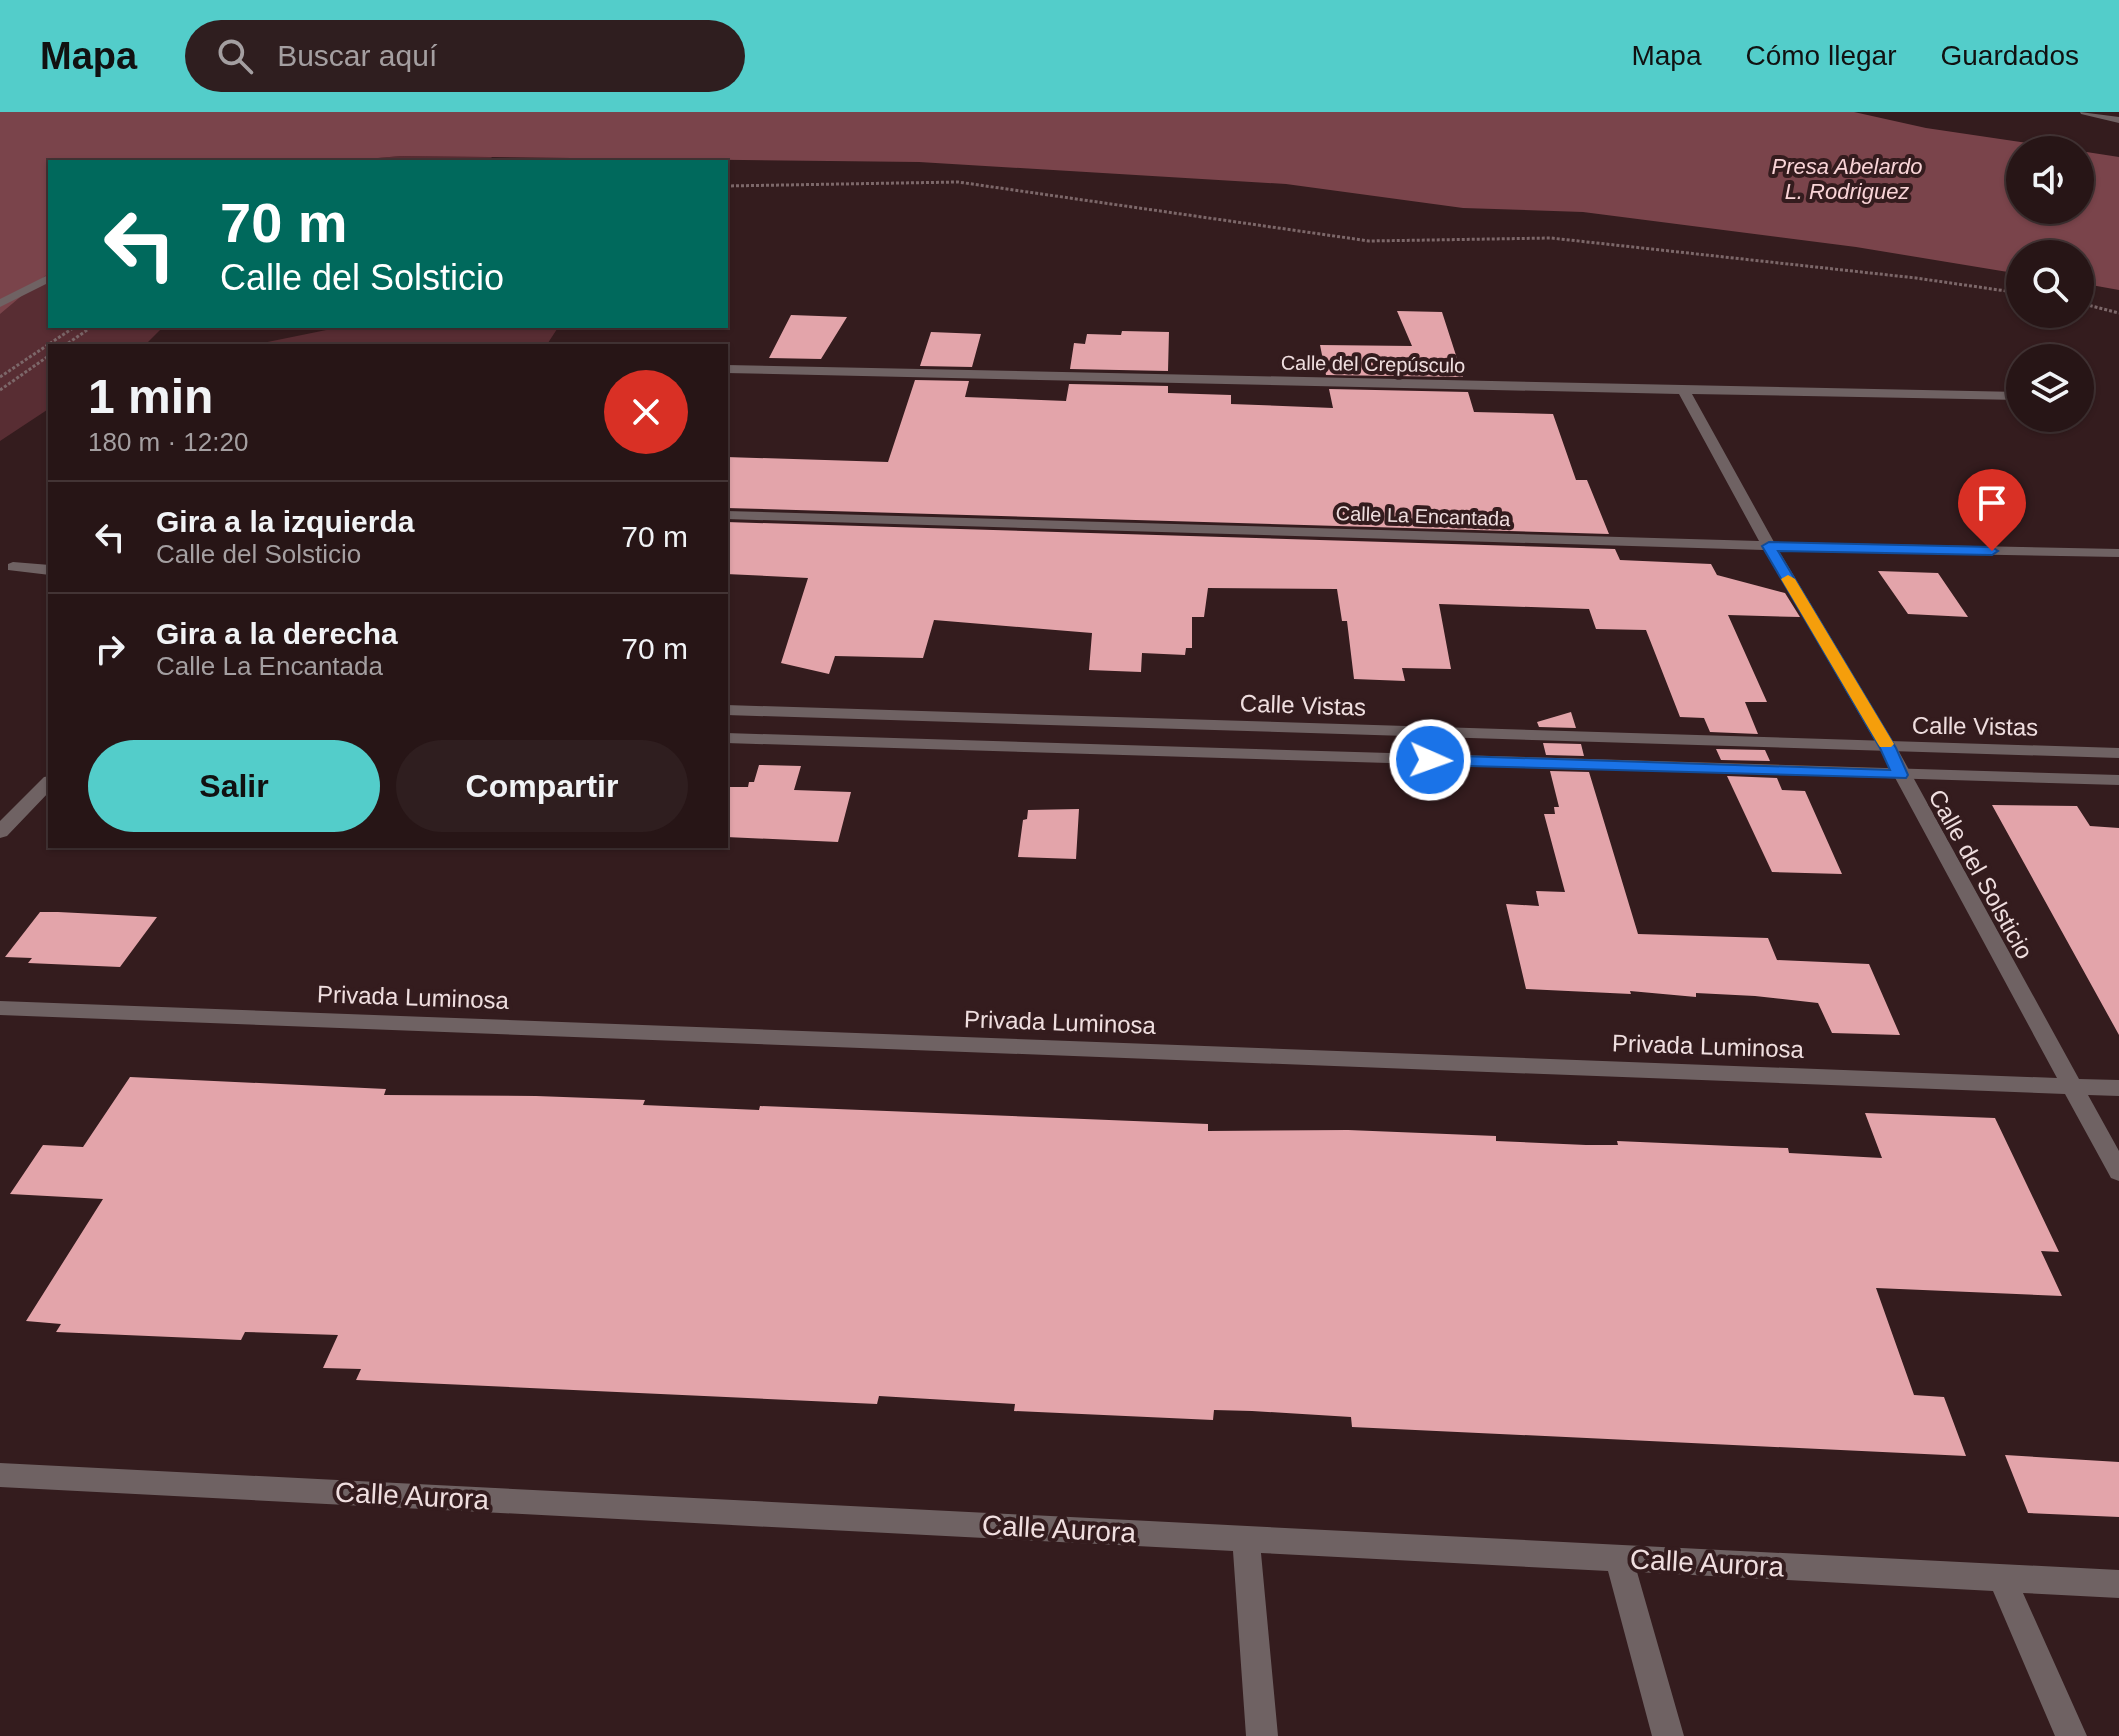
<!DOCTYPE html>
<html lang="es">
<meta charset="utf-8">
<style>
body{margin:0;font-family:Helvetica,sans-serif;background:#2f1e1f;color:#f1f3f6;height:100vh;display:flex;flex-direction:column;font-size:30px;white-space:nowrap}
*{box-sizing:border-box;margin:0}
p{font-size:26px;color:#a49fa1}
.icon{flex:none;width:44px;height:44px;fill:none;stroke:currentColor;stroke-width:2;stroke-linecap:round;stroke-linejoin:round}
.map{position:relative;flex:1;overflow:hidden}
.drawer{position:absolute;left:48px;top:232px;width:680px;height:504px;display:flex;flex-direction:column;background:#271516;border-radius:0px;box-shadow:0 2px 6px #0004,0 0 0 2px #433435}
.drawer>*{flex:none}
.top-card{position:absolute;left:48px;top:48px;width:680px;height:168px;border-radius:0px;box-shadow:0 2px 6px #0004,0 0 0 2px #433435;background:#00695c;color:#fff;overflow:hidden}
.fabs{position:absolute;left:2006px;top:24px;display:grid;gap:16px}
.fabs a{display:grid;place-items:center;width:88px;height:88px;border-radius:50%;background:#271516;box-shadow:0 2px 6px #0004,0 0 0 2px #433435;font-size:40px}
.pin{position:absolute;display:grid;place-items:center;width:68px;height:68px;color:#fff;margin:-82px -34px;border-radius:50% 50% 50% 0;rotate:-45deg;box-shadow:0 0 8px #0007}
.pin .icon{rotate:45deg}
.me{position:absolute;width:88px;margin:-44px;rotate:92deg;stroke-linejoin:round;filter:drop-shadow(0 0 6px #0008)}
.turn{display:flex;align-items:center;gap:28px;height:168px;padding:0 40px;font-size:36px}
.turn .icon{width:104px;height:104px;stroke-width:2.5}
.turn b{display:block;font-size:56px;line-height:68px}
.round{display:grid;place-items:center;flex:none;width:84px;height:84px;border-radius:42px;background:#2f1e1f}
.head{display:flex;align-items:center;justify-content:space-between;height:136px;padding:0 40px}
h1{font-size:48px;font-weight:700;line-height:60px}
.button{display:flex;gap:16px;margin-top:auto;padding:16px 40px}
.button a{flex:1;height:92px;border-radius:48px;background:#53cdca;color:#111;font-size:32px;font-weight:700;line-height:92px;text-align:center}
.button a+a{background:#2f1e1f;color:#f1f3f6}
ul{padding:0;list-style:none}
li{display:flex;align-items:center;gap:24px;height:112px;padding:0 40px;border-top:2px solid #433435}
li div{flex:1}
li b{display:block;font-size:30px}
li em{font-style:normal}
header{display:flex;align-items:center;gap:48px;box-sizing:border-box;height:112px;padding:0 40px;background:#53cdca;color:#111}
header strong{font-size:38px}
nav{display:flex;gap:44px;margin-inline-start:auto;font-size:28px}
.search{width:560px;height:72px;background:#2f1e1f;display:flex;align-items:center;gap:20px;box-sizing:border-box;padding:0 28px;border-radius:44px;color:#a49fa1;font-size:30px}
.map>svg:first-child{display:block}
</style>
<header>
<strong>Mapa</strong>
<div class="search"><svg class="icon" aria-label="search" viewBox="0 0 24 24"><circle cx="10" cy="10" r="6"/><path d="M15 15l6 6"/></svg>Buscar aquí</div>
<nav><a>Mapa</a><a>Cómo llegar</a><a>Guardados</a></nav>
</header>
<div class="map">
<svg width="2119" height="1624" viewBox="0 0 2119 1624">
<rect width="100%" height="100%" fill="#341c1e"/>
<path fill="#582d33" d="M 401,44 L 492,45 L 488,50 L 332,50 Z
M 50,144 L 50,214 L 164,214 L 144,234 L 50,234 L 50,296 L 0,329 L 0,167 Z
M 346,214 L 559,214 L 546,234 L 248,234 Z"/>
<path fill="#7a444b" d="M 0,0 L 1854,0 L 1926,16 L 2075,38 L 2020,38 L 2020,98 L 2080,98 L 2080,39 L 2119,45 L 2119,178 L 2080,171 L 2080,142 L 2020,142 L 2020,162 L 1856,135 L 1583,100 L 1463,96 L 1286,72 L 919,50 L 401,44 L 332,50 L 50,50 L 50,160 L 0,202 Z"/>
<path fill="#e3a4aa" d="M 1397,199 L 1442,200 L 1463,265 L 1326,263 L 1320,233 L 1412,234 Z
M 791,203 L 847,205 L 821,247 L 769,246 Z
M 1122,219 L 1169,220 L 1168,259 L 1070,257 L 1074,231 L 1085,232 L 1087,222 L 1121,223 Z
M 931,220 L 981,222 L 972,255 L 920,254 Z
M 915,268 L 969,269 L 965,285 L 1066,289 L 1069,272 L 1168,274 L 1168,281 L 1231,283 L 1231,292 L 1333,296 L 1329,277 L 1468,280 L 1474,300 L 1553,302 L 1576,368 L 1587,368 L 1609,422 L 726,396 L 726,345 L 888,350 Z
M 726,410 L 1615,437 L 1620,448 L 1711,452 L 1717,463 L 1785,481 L 1800,505 L 1728,503 L 1767,590 L 1745,590 L 1758,622 L 1710,620 L 1704,606 L 1680,605 L 1646,518 L 1596,517 L 1589,497 L 1439,492 L 1451,557 L 1402,556 L 1405,569 L 1354,567 L 1347,509 L 1342,509 L 1337,477 L 1208,476 L 1204,505 L 1192,505 L 1192,536 L 1186,536 L 1185,543 L 1142,541 L 1141,560 L 1089,558 L 1092,521 L 934,508 L 923,546 L 835,544 L 829,562 L 781,551 L 808,466 L 726,462 Z
M 1878,459 L 1938,461 L 1968,505 L 1908,502 Z
M 1571,600 L 1576,616 L 1539,615 L 1537,610 Z
M 1543,631 L 1581,632 L 1584,644 L 1546,643 Z
M 1716,637 L 1765,638 L 1770,649 L 1721,648 Z
M 759,653 L 801,654 L 794,678 L 851,680 L 838,730 L 726,725 L 726,675 L 748,675 L 749,670 L 754,670 Z
M 1550,659 L 1589,660 L 1638,822 L 1768,826 L 1777,848 L 1869,852 L 1900,923 L 1832,921 L 1818,891 L 1755,884 L 1696,881 L 1696,885 L 1630,879 L 1631,882 L 1526,877 L 1506,792 L 1539,794 L 1536,779 L 1565,780 L 1544,702 L 1555,702 L 1554,695 L 1559,695 Z
M 1727,664 L 1777,666 L 1782,678 L 1805,679 L 1842,762 L 1772,760 Z
M 1992,693 L 2077,694 L 2090,714 L 2119,716 L 2119,923 Z
M 1079,697 L 1076,747 L 1018,745 L 1023,708 L 1027,707 L 1028,698 Z
M 40,800 L 58,800 L 157,805 L 120,855 L 28,851 L 32,846 L 5,845 Z
M 130,965 L 386,977 L 384,983 L 536,984 L 645,988 L 643,993 L 759,998 L 760,994 L 1208,1012 L 1208,1019 L 1348,1018 L 1496,1024 L 1496,1029 L 1586,1033 L 1618,1033 L 1617,1029 L 1732,1034 L 1788,1036 L 1789,1041 L 1882,1046 L 1865,1001 L 1995,1006 L 2059,1140 L 2041,1139 L 2062,1184 L 1876,1176 L 1914,1283 L 1944,1285 L 1966,1344 L 1352,1315 L 1351,1305 L 1252,1299 L 1214,1298 L 1213,1308 L 1014,1299 L 1015,1292 L 879,1284 L 877,1292 L 356,1268 L 361,1257 L 323,1256 L 338,1223 L 245,1220 L 241,1228 L 56,1220 L 61,1212 L 26,1209 L 103,1087 L 10,1082 L 43,1033 L 83,1035 Z
M 2005,1343 L 2119,1350 L 2119,1405 L 2028,1401 Z"/>
<g fill="none" stroke-linecap="round" stroke-linejoin="round">
<path stroke="#7c6769" stroke-width="3" stroke-dasharray="3 2" stroke-linecap="butt" d="M 726,74 L 958,70 L 1369,129 L 1551,126 L 1916,166 L 2020,181
M 2080,191 L 2119,201
M 64,234 L 93,214
M 0,265 L 76,214
M 0,278 L 50,243"/>
<path fill="#6f6263" fill-rule="evenodd" d="M 50,162 L 50,170 L 0,195 L 0,187 Z
M 13,450 L 50,453 L 50,463 L 8,458 L 8,452 Z"/>
<path fill="#6f6263" fill-rule="evenodd" d="M 2080,0 L 2119,5 L 2119,11 L 2081,2 Z
M 726,253 L 2020,280 L 2020,288 L 1692,282 L 1774,430 L 2119,437 L 2119,445 L 1779,439 L 1897,636 L 2079,967 L 2119,968 L 2119,984 L 2088,983 L 2119,1039 L 2119,1069 L 2111,1066 L 2065,982 L 0,903 L 0,889 L 2057,966 L 1879,636 L 1764,438 L 726,407 L 726,399 L 1759,429 L 1679,282 L 726,261 Z
M 50,664 L 50,679 L 7,724 L 0,726 L 0,709 L 44,665 Z
M 0,1351 L 2119,1458 L 2119,1486 L 2023,1481 L 2087,1624 L 2055,1624 L 1993,1479 L 1637,1460 L 1684,1624 L 1652,1624 L 1608,1459 L 1261,1441 L 1278,1624 L 1246,1624 L 1233,1439 L 0,1375 Z"/>
<path fill="#6f6263" fill-rule="evenodd" d="M 726,593 L 2119,636 L 2119,646 L 726,603 Z
M 726,621 L 2119,663 L 2119,673 L 726,631 Z"/>
</g>
<path fill="#1a73e8" stroke="#114b97" stroke-width="2" d="M 1769,430 L 1992,435 L 1998,439 L 1992,443 L 1778,439 L 1896,636 L 1908,663 L 1906,666 L 1430,653 L 1422,648 L 1430,643 L 1890,658 L 1880,636 L 1762,434 Z"/>
<path fill="#f59e0b" d="M 1788,463 L 1795,467 L 1894,632 L 1891,635 L 1880,635 L 1878,632 L 1781,467 Z"/>
<g text-anchor="middle" dominant-baseline="central" stroke-width="8" stroke-linejoin="round" paint-order="stroke">
<g font-size="20" fill="#efdedf" stroke="#341c1e">
<text transform="translate(1373 252) rotate(1)">Calle del Crepúsculo</text>
<text transform="translate(1423 404) rotate(2)">Calle La Encantada</text>
</g>
<g font-size="22" font-style="italic" fill="#f9d4d7" stroke="#341c1e">
<text x="1847" y="54">Presa Abelardo<tspan x="1847" dy="25">L. Rodriguez</tspan></text>
</g>
<g font-size="24" fill="#efdedf" stroke="#341c1e">
<text transform="translate(1303 593) rotate(2)">Calle Vistas</text>
<text transform="translate(1975 614) rotate(1)">Calle Vistas</text>
<text transform="translate(1981 762) rotate(61)">Calle del Solsticio</text>
<text transform="translate(413 885) rotate(2)">Privada Luminosa</text>
<text transform="translate(1060 910) rotate(2)">Privada Luminosa</text>
<text transform="translate(1708 934) rotate(2)">Privada Luminosa</text>
</g>
<g font-size="28" fill="#efdedf" stroke="#341c1e">
<text transform="translate(412 1384) rotate(3)">Calle Aurora</text>
<text transform="translate(1059 1417) rotate(3)">Calle Aurora</text>
<text transform="translate(1707 1451) rotate(3)">Calle Aurora</text>
</g>
</g>
</svg>
<div class="fabs">
<a><svg class="icon" aria-label="sound" viewBox="0 0 24 24"><path d="M4 9h4l5-4v14l-5-4H4zM17 9q2 3 0 6"/></svg></a>
<a><svg class="icon" aria-label="search" viewBox="0 0 24 24"><circle cx="10" cy="10" r="6"/><path d="M15 15l6 6"/></svg></a>
<a><svg class="icon" aria-label="layers" viewBox="0 0 24 24"><path d="M12 4l9 5-9 5-9-5zM3 14l9 5 9-5"/></svg></a>
</div>
<div class="pin" style="left:1992px;top:439px;background:#d93025"><svg class="icon" aria-label="arrive" viewBox="0 0 24 24"><path d="M6 21V4h12l-3 4 3 4H6"/></svg></div>
<svg class="me" style="left:1430px;top:648px" viewBox="-20 -20 40 40"><circle r="17" fill="#1a73e8" stroke="#fff" stroke-width="3"/><path d="M0-11L8 9 0 5-8 9z" fill="#fff"/></svg>
<div class="top-card">
<div class="turn"><svg class="icon" aria-label="left" viewBox="0 0 24 24"><path d="M17 20v-9H6M10 6l-5 5 5 5"/></svg><div><b>70 m</b>Calle del Solsticio</div></div>
</div>
<section class="drawer">
<div class="head"><div><h1>1 min</h1><p>180 m · 12:20</p></div><a class="round" style="background:#d93025;color:#fff"><svg class="icon" aria-label="close" viewBox="0 0 24 24"><path d="M6 6l12 12M18 6L6 18"/></svg></a></div>
<ul>
<li><svg class="icon" aria-label="left" viewBox="0 0 24 24"><path d="M17 20v-9H6M10 6l-5 5 5 5"/></svg><div><b>Gira a la izquierda</b><p>Calle del Solsticio</p></div><em>70 m</em></li>
<li><svg class="icon" aria-label="right" viewBox="0 0 24 24"><path d="M7 20v-9h11M14 6l5 5-5 5"/></svg><div><b>Gira a la derecha</b><p>Calle La Encantada</p></div><em>70 m</em></li>
</ul>
<div class="button"><a>Salir</a><a>Compartir</a></div>
</section>
</div>
